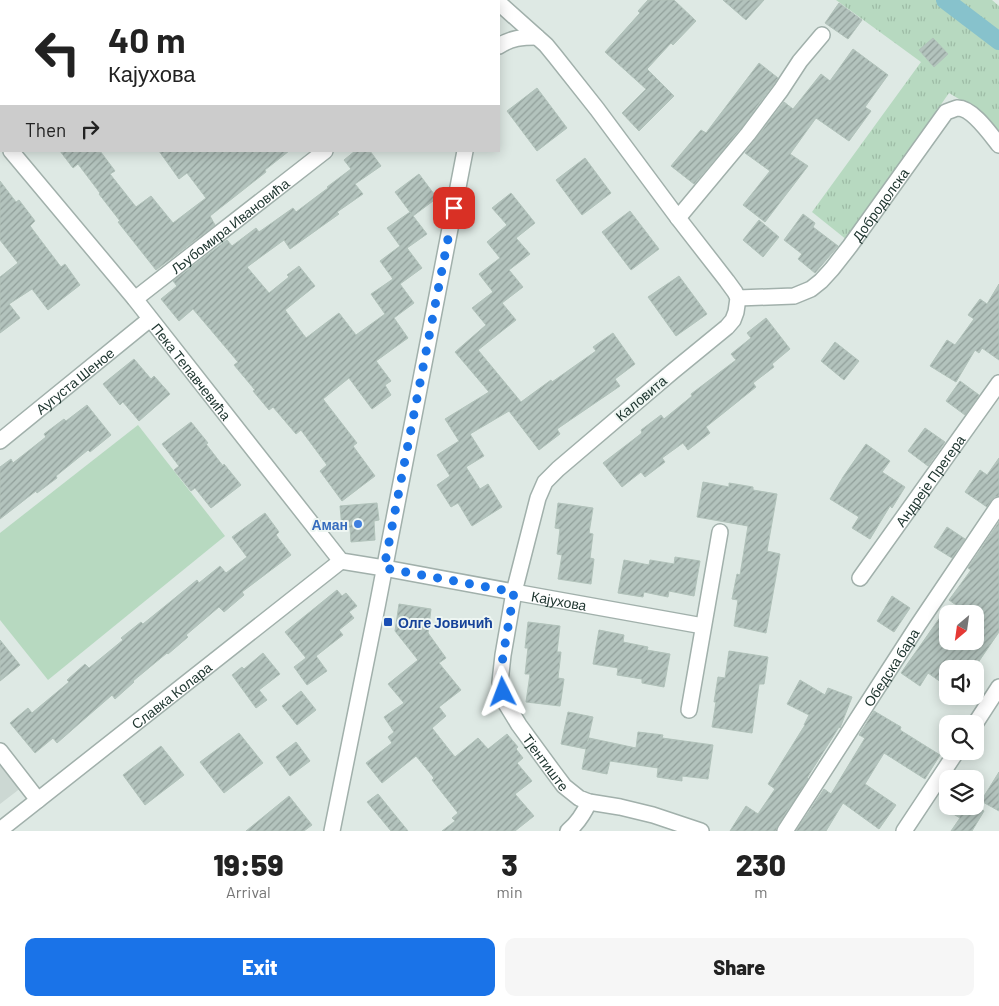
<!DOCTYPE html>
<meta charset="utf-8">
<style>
body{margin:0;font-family:Barlow,sans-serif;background:#f6f6f6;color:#222;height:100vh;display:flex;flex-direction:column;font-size:19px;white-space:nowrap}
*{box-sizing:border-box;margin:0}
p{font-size:16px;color:#767676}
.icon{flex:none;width:28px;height:28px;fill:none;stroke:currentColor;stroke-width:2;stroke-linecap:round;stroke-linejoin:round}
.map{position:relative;height:831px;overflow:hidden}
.side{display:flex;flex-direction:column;background:#fff;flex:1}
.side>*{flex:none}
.top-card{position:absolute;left:0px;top:0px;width:500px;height:152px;box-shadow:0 2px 12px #0003;background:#fff;color:#222;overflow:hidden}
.needle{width:32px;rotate:209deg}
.buttons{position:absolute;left:939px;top:605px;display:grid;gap:10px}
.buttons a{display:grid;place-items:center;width:45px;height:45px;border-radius:10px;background:#fff;box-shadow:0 2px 12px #0003;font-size:25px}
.pin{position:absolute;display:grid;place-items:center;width:42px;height:42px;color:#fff;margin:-21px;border-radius:10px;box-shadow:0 2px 8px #0006}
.me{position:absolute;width:55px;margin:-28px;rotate:357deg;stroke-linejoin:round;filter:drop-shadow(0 0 4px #0008)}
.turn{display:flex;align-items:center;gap:18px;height:105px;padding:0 25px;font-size:22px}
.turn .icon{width:65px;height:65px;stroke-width:2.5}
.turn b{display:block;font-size:35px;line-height:42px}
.then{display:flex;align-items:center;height:48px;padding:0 25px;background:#0003;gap:10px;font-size:19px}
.eta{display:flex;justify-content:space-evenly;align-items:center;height:85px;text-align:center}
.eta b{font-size:30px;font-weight:800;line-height:35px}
.primary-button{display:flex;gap:10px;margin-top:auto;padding:10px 25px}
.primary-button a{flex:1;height:58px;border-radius:10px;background:#1a73e8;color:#fff;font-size:20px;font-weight:800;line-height:58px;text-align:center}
.primary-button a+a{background:#f6f6f6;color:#222}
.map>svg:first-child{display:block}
</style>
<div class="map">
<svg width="999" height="831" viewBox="0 0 999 831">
<defs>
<pattern id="grass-tufts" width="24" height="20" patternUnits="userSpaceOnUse" patternTransform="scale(1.25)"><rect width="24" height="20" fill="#b7d9c0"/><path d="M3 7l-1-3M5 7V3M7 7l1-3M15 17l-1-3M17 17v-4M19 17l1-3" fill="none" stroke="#9dbba5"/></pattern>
<pattern id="building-hatch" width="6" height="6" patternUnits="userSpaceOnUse" patternTransform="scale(1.25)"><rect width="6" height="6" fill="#b3c3bd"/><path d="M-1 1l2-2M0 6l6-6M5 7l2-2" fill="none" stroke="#919f9a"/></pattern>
</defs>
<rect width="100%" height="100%" fill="#dee9e4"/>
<path fill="#ccd8d3" d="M 0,751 L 26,784 L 0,804 Z"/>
<path fill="url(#grass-tufts)" d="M 836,0 L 992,0 L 999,6 L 999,132 L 997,136 L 969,105 L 949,93 L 847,240 L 812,212 L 921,62 Z"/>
<path fill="#b7d9c0" d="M 138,425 L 225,536 L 48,680 L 0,620 L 0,533 Z"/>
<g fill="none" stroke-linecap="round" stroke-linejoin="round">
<path stroke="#87c2cc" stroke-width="18" d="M 945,0 L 999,41"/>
</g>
<path fill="url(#building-hatch)" stroke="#b1c2ba" d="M 648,0 L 674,0 L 696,21 L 673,45 L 671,43 L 647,69 L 674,96 L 639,131 L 622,113 L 646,89 L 605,52 L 640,13 L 638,11 Z
M 723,0 L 764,0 L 746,20 Z
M 839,3 L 862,20 L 848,39 L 825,23 Z
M 933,38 L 948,54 L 934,67 L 919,50 Z
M 853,49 L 888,75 L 865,107 L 871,111 L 849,141 L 816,118 L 790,154 L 808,166 L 765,222 L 743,205 L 770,171 L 745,153 L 784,102 L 793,109 L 821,74 L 830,81 Z
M 759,63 L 778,78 L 741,128 L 694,184 L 671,166 L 701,130 L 706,133 Z
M 537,88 L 567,128 L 537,151 L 507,111 Z
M 60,151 L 100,151 L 115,171 L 110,174 L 136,207 L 151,196 L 173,223 L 206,198 L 187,173 L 179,179 L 159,151 L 289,151 L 265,170 L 266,172 L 210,216 L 215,225 L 156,270 L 118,222 L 120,221 L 99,194 L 100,193 L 78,164 L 73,168 Z
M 355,151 L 370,151 L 381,166 L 355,184 L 363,194 L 337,212 L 339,214 L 290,249 L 284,240 L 247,267 L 269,293 L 289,277 L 287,275 L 299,266 L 315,286 L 285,310 L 306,338 L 339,313 L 356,335 L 385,314 L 371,294 L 393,279 L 380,261 L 400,246 L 387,228 L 410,212 L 427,234 L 407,248 L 422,268 L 400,284 L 414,303 L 394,318 L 408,338 L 376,361 L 391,381 L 385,385 L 391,395 L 372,409 L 349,378 L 323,399 L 357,443 L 353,446 L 375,476 L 342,501 L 320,471 L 327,465 L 301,430 L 296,434 L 273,407 L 269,410 L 253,391 L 255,390 L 234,365 L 238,362 L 193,309 L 179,321 L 161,299 L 177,286 L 173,281 L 227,240 L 232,246 L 256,228 L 259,232 L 293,208 L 296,212 L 328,188 L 327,187 L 351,169 L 344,160 Z
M 585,158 L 611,193 L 582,215 L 556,180 Z
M 419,174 L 437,198 L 413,216 L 395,192 Z
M 0,181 L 16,202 L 19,200 L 35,221 L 30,226 L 61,267 L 65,264 L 80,285 L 48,310 L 32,289 L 9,304 L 20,318 L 0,333 L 0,277 L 18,263 L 0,240 Z
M 511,193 L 535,223 L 516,238 L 530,254 L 509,270 L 523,287 L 502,303 L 516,320 L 478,350 L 521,402 L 551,380 L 552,382 L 596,351 L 593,347 L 613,333 L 635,364 L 615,379 L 620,386 L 557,429 L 560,434 L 539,450 L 509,411 L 470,434 L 484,456 L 466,467 L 480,489 L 488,484 L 502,507 L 472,526 L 458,503 L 451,507 L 437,485 L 450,476 L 437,455 L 459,441 L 445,419 L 489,392 L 455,352 L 486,325 L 472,308 L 493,292 L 479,274 L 500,258 L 487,242 L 507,225 L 492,208 Z
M 630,211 L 659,249 L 631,270 L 602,232 Z
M 803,214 L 815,223 L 813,227 L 838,246 L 815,273 L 798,259 L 802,254 L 784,240 Z
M 759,220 L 779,237 L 763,257 L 743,240 Z
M 679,276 L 707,314 L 676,336 L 648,297 Z
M 999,284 L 999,360 L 982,348 L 979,353 L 975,350 L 956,382 L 930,366 L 947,340 L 955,345 L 974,319 L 968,315 L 980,299 L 987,304 Z
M 766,318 L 790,349 L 772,364 L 774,367 L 753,383 L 756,387 L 706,427 L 710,433 L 688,450 L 683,443 L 662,458 L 665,462 L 645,477 L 641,472 L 622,487 L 603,463 L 642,433 L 641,430 L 661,415 L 664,419 L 692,396 L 691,394 L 736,360 L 731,354 L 751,338 L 747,333 Z
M 835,342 L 859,361 L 844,380 L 821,361 Z
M 134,359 L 151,379 L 154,376 L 170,394 L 139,421 L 123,402 L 120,405 L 103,384 Z
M 960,381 L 979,395 L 965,415 L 946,401 Z
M 87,405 L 111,435 L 90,452 L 88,450 L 56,476 L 57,478 L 37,493 L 36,491 L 0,519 L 0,467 L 11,459 L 13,463 L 46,437 L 44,434 L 64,419 L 66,421 Z
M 191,422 L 208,443 L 206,444 L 223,466 L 224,464 L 241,485 L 211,508 L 195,488 L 191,491 L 174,470 L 179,466 L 162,444 Z
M 925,428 L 945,442 L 928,466 L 908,451 Z
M 866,444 L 890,461 L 882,472 L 905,487 L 892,508 L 890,506 L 870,539 L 852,528 L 859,517 L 830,499 L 843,477 Z
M 999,458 L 999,496 L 994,497 L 992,499 L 987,507 L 965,492 L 980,470 L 987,475 Z
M 703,482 L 729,487 L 729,483 L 753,487 L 753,490 L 777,494 L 767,551 L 780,554 L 766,633 L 734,626 L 738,600 L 732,599 L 737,574 L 740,575 L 748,526 L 697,517 Z
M 377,503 L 379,520 L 374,521 L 375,540 L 351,542 L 350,527 L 342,528 L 340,506 Z
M 558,503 L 593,508 L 589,533 L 593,534 L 590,558 L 594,559 L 591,584 L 558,579 L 562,555 L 557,554 L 560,529 L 555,528 Z
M 265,513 L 279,532 L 276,535 L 291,555 L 242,592 L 244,595 L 224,612 L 219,607 L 186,635 L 188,637 L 168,654 L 167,653 L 133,681 L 134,682 L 115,699 L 112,695 L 57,743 L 53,738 L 35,753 L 10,723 L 28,708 L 32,713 L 69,682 L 67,680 L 85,664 L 89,668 L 123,640 L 121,638 L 141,622 L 143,624 L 197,580 L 199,583 L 220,566 L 226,573 L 247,557 L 232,537 Z
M 999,522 L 999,632 L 975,667 L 975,665 L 970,661 L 964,669 L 948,669 L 948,687 L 928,673 L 920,686 L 901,673 L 948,606 L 948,641 L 975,641 L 975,614 L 969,614 L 949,600 L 971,570 L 968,568 Z
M 947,527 L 965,539 L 952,558 L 934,547 Z
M 675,557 L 700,561 L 694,596 L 669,591 L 668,597 L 644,592 L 643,597 L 618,593 L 624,560 L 649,565 L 650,560 L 674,564 Z
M 337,590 L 342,596 L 346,593 L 357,606 L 349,612 L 354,618 L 339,630 L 343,635 L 316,656 L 327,671 L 307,685 L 294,667 L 306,658 L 285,632 Z
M 892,596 L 910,608 L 894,632 L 877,621 Z
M 399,604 L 431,609 L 428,633 L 446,658 L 439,663 L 461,690 L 439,707 L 446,716 L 432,728 L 455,757 L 478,738 L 488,749 L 507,734 L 518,747 L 516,749 L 523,758 L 517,763 L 532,781 L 515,794 L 534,816 L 515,831 L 442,831 L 455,821 L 452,818 L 458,813 L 432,780 L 434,778 L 416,756 L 382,783 L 366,763 L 392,743 L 388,737 L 394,732 L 384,717 L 404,703 L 388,684 L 418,660 L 395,631 Z
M 528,622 L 560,626 L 557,652 L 561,652 L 558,678 L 564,679 L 560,706 L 526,702 L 530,674 L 525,674 L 528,648 L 525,648 Z
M 599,630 L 624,635 L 623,642 L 648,647 L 647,650 L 670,654 L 664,687 L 642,683 L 642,679 L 617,675 L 618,668 L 593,664 Z
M 0,640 L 20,665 L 0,681 Z
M 729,651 L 768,657 L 764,684 L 759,684 L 752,733 L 712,727 L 716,702 L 714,702 L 718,677 L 725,678 Z
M 263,653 L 280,674 L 259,690 L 267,700 L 256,708 L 232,675 L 242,667 L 244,669 Z
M 800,680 L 825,695 L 828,688 L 852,697 L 840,728 L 839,727 L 807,778 L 808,779 L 777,826 L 776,831 L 730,831 L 746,806 L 758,814 L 775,789 L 768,784 L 805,725 L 804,725 L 809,715 L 787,704 Z
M 301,691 L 316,710 L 297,725 L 282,706 Z
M 874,711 L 901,727 L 900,730 L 940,755 L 925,779 L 884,753 L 865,784 L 896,805 L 879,829 L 843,803 L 826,831 L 796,831 L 824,789 L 831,794 L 865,738 L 859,735 Z
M 568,712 L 593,717 L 587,744 L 589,738 L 636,748 L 638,732 L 663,735 L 662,738 L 713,745 L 708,779 L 682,776 L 682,781 L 657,777 L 658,768 L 610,761 L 607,774 L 582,769 L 586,749 L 561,744 Z
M 239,733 L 263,763 L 224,793 L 200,762 Z
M 296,742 L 310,761 L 290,776 L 276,757 Z
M 161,746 L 184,775 L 145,805 L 123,775 Z
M 999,772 L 999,811 L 981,801 Z
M 378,794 L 408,831 L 391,831 L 367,802 Z
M 289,796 L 312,825 L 304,831 L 246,831 Z
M 940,806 L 977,806 L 984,811 L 972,831 L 951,831 L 960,818 Z"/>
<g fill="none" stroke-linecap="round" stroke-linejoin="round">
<defs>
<g id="minor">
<path d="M 79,0 L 109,1"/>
<path d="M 480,1 L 480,0"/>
<path id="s1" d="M 499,3 L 546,45 L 555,56 L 597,109 L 678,218 L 727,281 L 735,292 L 738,298 L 736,312 L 733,320 L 727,327 L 672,372 L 558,469 L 545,482 L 538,498 L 514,592 L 503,655 L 500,682 L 505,702 L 519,725 L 552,770 L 564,786 L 579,798 L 589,802 L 620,807 L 653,815 L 701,831"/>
<path d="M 499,46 C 511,38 522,37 537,37"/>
<path d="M 0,138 L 1,140"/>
<path id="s2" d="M 11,151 L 135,299 L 341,561 L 384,568 L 514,592 L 703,626"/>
<path d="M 678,218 L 748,134 L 781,90 L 800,61 L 822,35"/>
<path id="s3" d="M 738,298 L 794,296 L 811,289 L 821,281 L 832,269 L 850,246 L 946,112 C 949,111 954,109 957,108 C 972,107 991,135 999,145"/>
<path id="s4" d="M 135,299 L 325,151"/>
<path id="s5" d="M 0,441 L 150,319"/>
<path id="s6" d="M 860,578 L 999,383"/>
<path d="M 689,710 L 720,532"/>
<path d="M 975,724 L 999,687"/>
<path d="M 0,751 L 38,800"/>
<path id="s7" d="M 0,830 L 341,561"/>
<path d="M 332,831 L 377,607 L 465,151"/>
<path d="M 568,831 C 578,823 584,813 589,802"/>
<path id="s8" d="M 785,831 L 918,625 L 999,505"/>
<path d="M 904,831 L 957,751"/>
</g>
</defs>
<use href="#minor" stroke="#a1b0ab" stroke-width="18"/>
<use href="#minor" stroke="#fff" stroke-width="15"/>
</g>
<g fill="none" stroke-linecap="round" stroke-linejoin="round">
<path stroke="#1a73e8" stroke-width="9" stroke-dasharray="0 16.2" d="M 454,208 L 384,568 L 514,592 L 503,656 L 500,682 L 503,692"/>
</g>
<circle fill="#3f7fe0" stroke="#eef6f2" stroke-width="2" cx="358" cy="524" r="5"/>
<rect fill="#1a4fb4" stroke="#eef6f2" stroke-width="2" x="383" y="617" width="10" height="10" rx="2.5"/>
<g text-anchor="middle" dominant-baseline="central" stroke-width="4" stroke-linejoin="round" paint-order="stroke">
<g font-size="14" fill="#203731" stroke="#eef6f2">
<text stroke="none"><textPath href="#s3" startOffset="184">Добродолска</textPath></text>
<text stroke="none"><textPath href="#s4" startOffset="120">Љубомира Ивановића</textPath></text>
<text stroke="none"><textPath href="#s2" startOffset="285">Пека Тепавчевића</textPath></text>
<text stroke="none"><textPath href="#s5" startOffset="96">Аугуста Шеное</textPath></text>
<text transform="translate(641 398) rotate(-40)">Каловита</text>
<text stroke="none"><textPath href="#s6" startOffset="120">Андреје Прегера</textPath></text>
<text stroke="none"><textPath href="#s2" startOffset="748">Кајухова</textPath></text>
<text stroke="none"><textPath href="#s8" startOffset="195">Обедска бара</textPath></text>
<text stroke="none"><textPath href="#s7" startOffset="218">Славка Колара</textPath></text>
<text stroke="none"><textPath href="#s1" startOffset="951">Тјентиште</textPath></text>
</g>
<g font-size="14" font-weight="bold" fill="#366cbe" stroke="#eef6f2" text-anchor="end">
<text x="348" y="524">Аман</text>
</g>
<g font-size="14" font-weight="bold" fill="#164399" stroke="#eef6f2" text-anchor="start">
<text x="398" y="622">Олге Јовичић</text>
</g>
</g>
</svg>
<div class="buttons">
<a><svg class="needle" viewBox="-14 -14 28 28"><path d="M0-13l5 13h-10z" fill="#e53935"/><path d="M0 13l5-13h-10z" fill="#767676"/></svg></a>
<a><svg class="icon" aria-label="sound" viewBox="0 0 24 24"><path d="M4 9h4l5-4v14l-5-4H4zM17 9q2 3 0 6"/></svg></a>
<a><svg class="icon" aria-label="search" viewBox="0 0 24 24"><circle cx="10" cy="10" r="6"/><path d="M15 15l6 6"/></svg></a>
<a><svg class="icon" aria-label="layers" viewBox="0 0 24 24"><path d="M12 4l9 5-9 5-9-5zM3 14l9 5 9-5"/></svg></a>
</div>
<div class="pin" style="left:454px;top:208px;background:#d93025"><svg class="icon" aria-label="arrive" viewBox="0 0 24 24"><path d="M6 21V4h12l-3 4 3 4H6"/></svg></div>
<svg class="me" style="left:503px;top:692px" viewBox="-20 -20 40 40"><path d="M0-17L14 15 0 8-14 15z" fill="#1a73e8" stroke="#fff" stroke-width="4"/></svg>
<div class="top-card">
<div class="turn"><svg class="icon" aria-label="left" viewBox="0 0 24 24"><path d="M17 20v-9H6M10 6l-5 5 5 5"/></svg><div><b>40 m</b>Кајухова</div></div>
<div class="then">Then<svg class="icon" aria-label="right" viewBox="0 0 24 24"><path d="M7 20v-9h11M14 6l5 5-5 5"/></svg></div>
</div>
</div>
<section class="side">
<div class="eta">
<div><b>19:59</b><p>Arrival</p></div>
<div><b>3</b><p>min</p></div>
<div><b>230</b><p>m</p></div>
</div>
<div class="primary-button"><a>Exit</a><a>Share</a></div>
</section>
